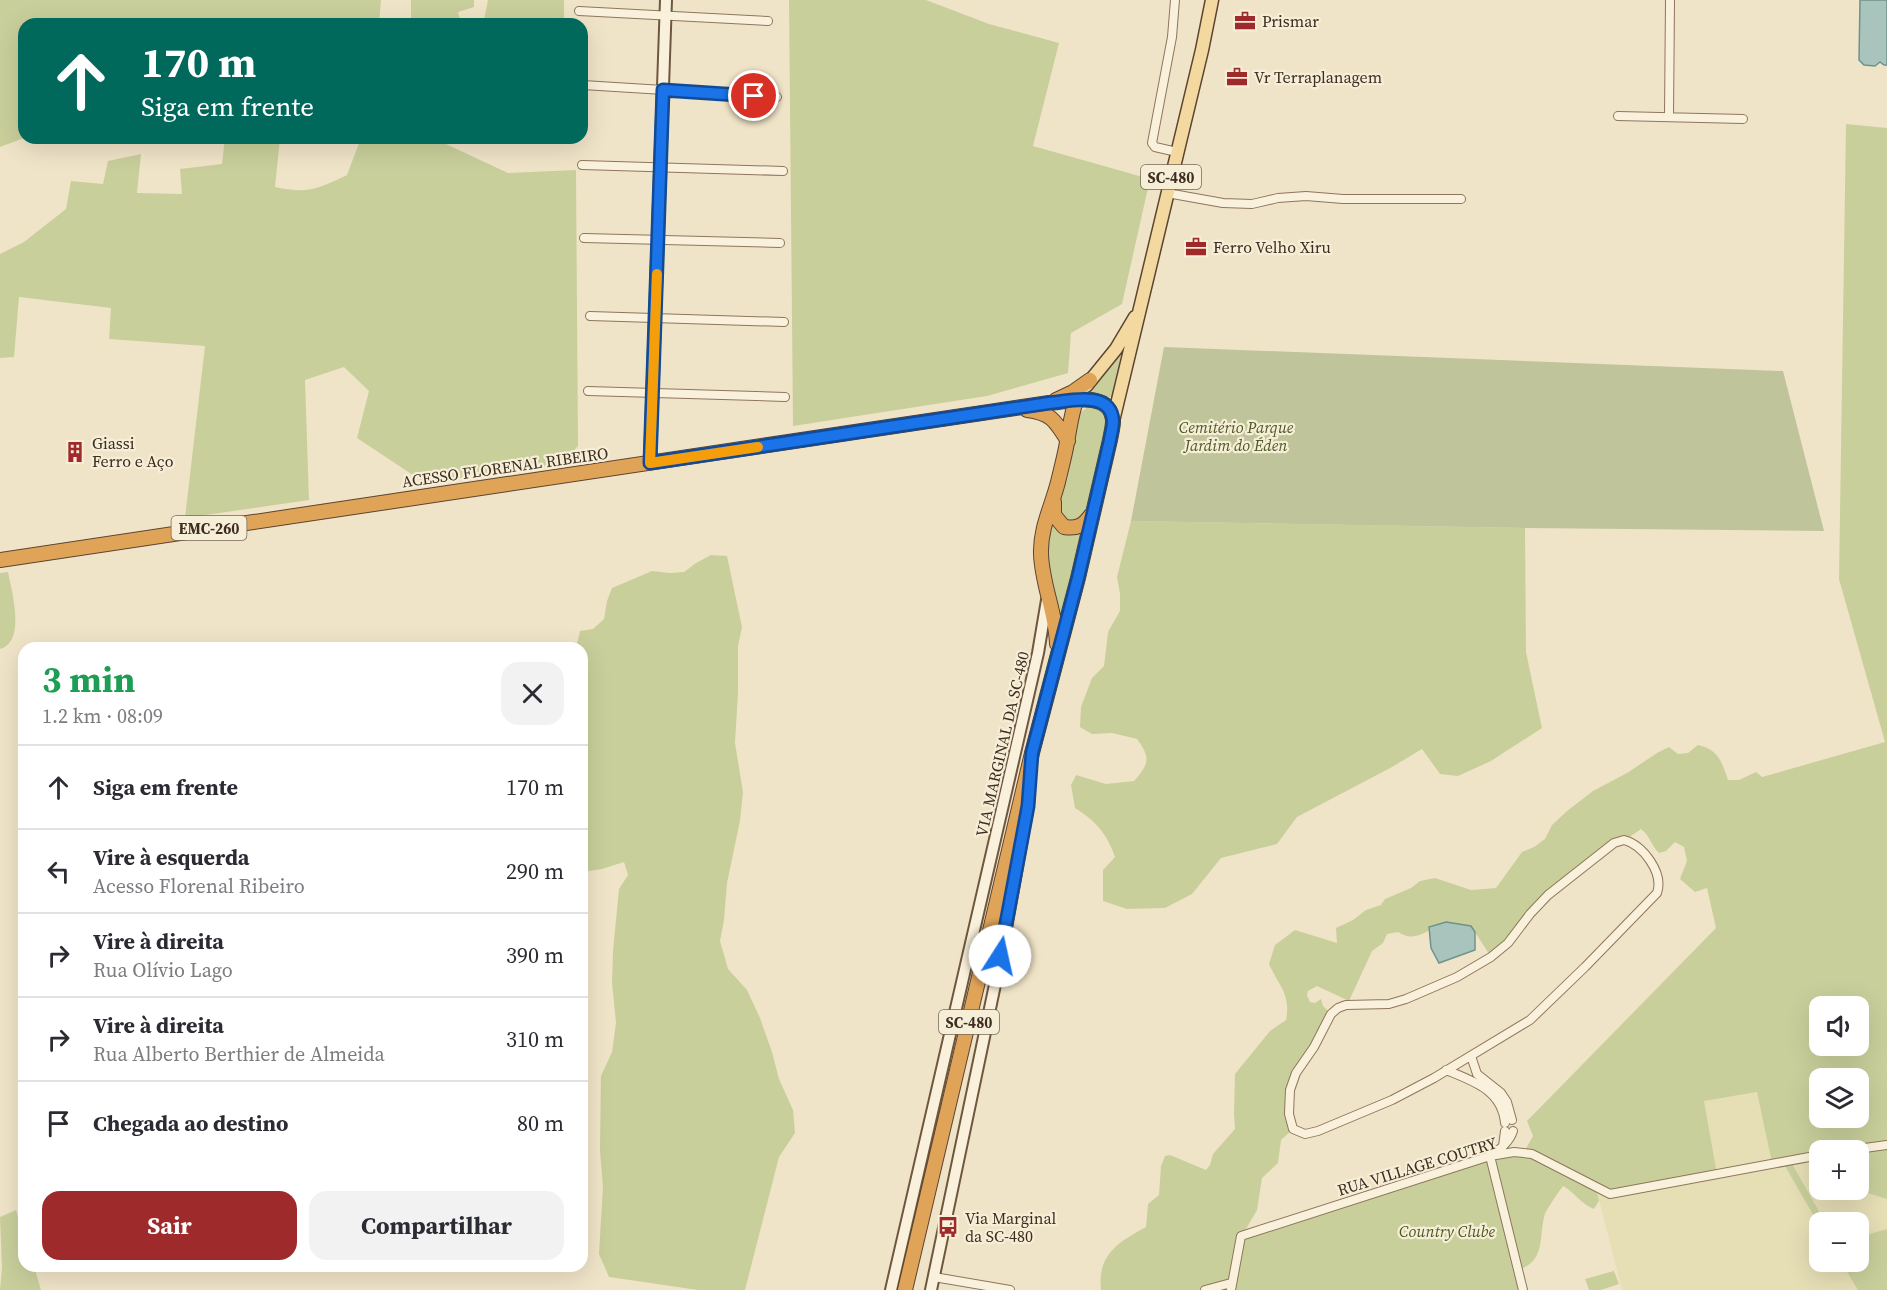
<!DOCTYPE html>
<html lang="pt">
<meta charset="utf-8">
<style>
body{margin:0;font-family:"Source Serif 4",serif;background:#f2f2f3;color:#2b2b33;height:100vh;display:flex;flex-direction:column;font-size:22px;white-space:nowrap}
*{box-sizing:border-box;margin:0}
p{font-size:20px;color:#7c7c81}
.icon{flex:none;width:33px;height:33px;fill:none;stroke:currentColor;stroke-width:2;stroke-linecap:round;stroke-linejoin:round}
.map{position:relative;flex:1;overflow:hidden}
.panel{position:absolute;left:18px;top:642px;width:570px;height:630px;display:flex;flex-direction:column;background:#fff;border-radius:18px;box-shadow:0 6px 24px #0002}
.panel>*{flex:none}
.banner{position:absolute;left:18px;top:18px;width:570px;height:126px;border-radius:18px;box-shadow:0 6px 24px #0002;background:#00695c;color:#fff;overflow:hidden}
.controls{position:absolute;left:1809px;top:996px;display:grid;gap:12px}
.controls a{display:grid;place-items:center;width:60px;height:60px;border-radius:12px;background:#fff;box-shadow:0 6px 24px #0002;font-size:30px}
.pin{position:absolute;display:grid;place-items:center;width:51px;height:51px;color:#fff;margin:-26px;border:3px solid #fff;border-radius:50%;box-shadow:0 2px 6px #0007}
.me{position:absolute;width:66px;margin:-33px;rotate:10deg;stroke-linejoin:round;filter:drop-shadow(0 0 4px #0008)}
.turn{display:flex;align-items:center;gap:21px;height:126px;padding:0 24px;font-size:27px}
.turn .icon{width:78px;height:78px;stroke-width:2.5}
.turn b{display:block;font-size:42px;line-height:51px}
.round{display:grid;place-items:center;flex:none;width:63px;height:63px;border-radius:18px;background:#f2f2f3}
.headline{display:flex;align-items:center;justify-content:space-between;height:102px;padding:0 24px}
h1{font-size:36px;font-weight:700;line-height:45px;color:#1e9e55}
.cta{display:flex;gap:12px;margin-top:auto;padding:12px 24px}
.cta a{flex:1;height:69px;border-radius:18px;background:#9e2a2b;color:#fff;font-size:24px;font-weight:700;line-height:69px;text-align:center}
.cta a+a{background:#f2f2f3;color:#2b2b33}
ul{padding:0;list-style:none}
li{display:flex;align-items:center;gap:18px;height:84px;padding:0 24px;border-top:2px solid #e1e1e2}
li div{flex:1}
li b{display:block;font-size:22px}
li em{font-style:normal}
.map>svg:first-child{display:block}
</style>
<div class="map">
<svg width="1887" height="1290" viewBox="0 0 1887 1290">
<rect width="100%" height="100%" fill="#f0e4c8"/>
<path fill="#e6deb5" d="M 1758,1092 L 1772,1163 L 1782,1161 L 1819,1225 L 1820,1262 L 1841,1262 L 1858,1290 L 1622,1290 L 1596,1188 L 1717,1174 L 1704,1101 Z
M 1819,1155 L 1820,1190 L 1857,1190 L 1887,1199 L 1887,1229 L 1859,1237 L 1858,1222 L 1825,1222 L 1790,1160 Z"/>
<path fill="#c9cf9b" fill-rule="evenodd" d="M 0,0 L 381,0 L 379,24 L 24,24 L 24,138 L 0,147 Z
M 411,0 L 474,0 L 474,7 L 458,12 L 461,23 L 484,20 L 488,0 L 564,0 L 564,24 L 404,24 L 411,18 Z
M 789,0 L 926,0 L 989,24 L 1059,43 L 1033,146 L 1150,179 L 1122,304 L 1071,333 L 1068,373 L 987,396 L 793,426 Z
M 1846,124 L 1887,128 L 1887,1199 L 1857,1190 L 1858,1150 L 1820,1150 L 1819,1155 L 1790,1160 L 1825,1222 L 1820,1222 L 1819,1225 L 1782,1161 L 1772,1163 L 1757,1092 L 1704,1101 L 1717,1174 L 1622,1193 L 1596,1188 L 1599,1201 L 1594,1209 C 1582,1205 1574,1192 1563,1186 C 1559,1191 1547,1209 1545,1214 C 1538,1236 1547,1261 1518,1270 L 1523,1290 L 1101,1290 C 1097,1254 1119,1242 1146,1227 L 1148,1204 L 1159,1195 L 1161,1166 L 1165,1156 L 1170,1155 L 1206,1170 L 1210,1165 L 1213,1154 L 1235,1129 L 1234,1114 L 1235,1074 L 1270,1031 L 1286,1020 C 1291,994 1279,986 1269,964 L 1275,945 L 1295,930 L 1337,943 L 1336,928 L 1353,920 L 1366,910 L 1381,905 L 1385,899 L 1411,888 L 1420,881 L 1435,878 L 1471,890 L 1496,888 L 1522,852 L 1534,847 L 1545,839 L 1552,825 L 1567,811 L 1593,791 L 1627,773 L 1657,753 L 1669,747 L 1678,754 L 1688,753 L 1698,745 C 1718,749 1722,762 1728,780 L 1739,780 L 1756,772 L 1762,777 L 1885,742 L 1839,579 ZM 1641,829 C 1650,836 1651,845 1659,853 L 1666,851 L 1675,842 L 1684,847 L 1687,861 L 1680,879 L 1695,892 L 1707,888 L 1716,928 L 1527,1121 L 1533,1136 L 1524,1152 L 1463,1163 L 1242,1236 L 1257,1210 L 1262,1178 L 1278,1163 L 1281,1140 L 1293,1129 L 1290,1090 L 1331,1014 L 1323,1006 L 1321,999 L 1315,1003 L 1310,1002 L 1307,995 L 1308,991 L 1317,986 L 1349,1001 L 1372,951 L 1383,943 L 1387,934 L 1398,932 C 1409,939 1417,937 1428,931 L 1429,927 L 1471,926 L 1491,957 L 1548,895 ZM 1820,1006 L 1858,1006 L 1858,1046 L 1820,1046 ZM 1820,1078 L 1858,1078 L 1858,1118 L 1820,1118 Z
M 225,138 L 280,138 L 275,187 C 307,194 318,189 347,175 L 361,138 L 433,138 L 508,173 L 576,170 L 578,446 L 563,463 L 425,483 L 357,438 L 369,391 L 344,367 L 305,380 L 309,500 L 185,518 L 205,346 L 109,339 L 111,308 L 19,297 L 14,357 L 0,358 L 0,254 L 24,242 L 66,209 L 71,181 L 103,184 L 108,161 L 141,154 L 137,193 L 182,194 L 180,169 L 222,164 Z
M 1122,349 L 1113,397 L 1085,397 Z
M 1093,406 L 1102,411 L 1107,421 L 1086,515 L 1071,522 L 1059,517 L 1057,502 L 1078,414 L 1088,407 Z
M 1047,520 L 1060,530 L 1081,534 L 1061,619 L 1059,619 L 1047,572 Z
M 1131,521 L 1525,528 L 1526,652 L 1542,728 L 1491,761 L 1458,776 L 1440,774 L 1422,749 L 1392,767 L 1297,817 L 1277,844 L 1221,858 L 1192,894 L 1165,908 L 1127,909 L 1103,901 L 1103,870 L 1115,857 C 1107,834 1096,821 1075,808 L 1071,785 L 1076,775 L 1106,784 L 1134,781 C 1149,764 1151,758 1137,739 L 1112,733 L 1092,734 L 1080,727 L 1081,707 L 1092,678 L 1104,666 L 1108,632 L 1120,611 L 1120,594 L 1117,577 Z
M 711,555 L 727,556 L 742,627 L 738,646 L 738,692 L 735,743 L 743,792 L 740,821 L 727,883 L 724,920 L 720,941 L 728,969 L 747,990 L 760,1018 L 772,1052 L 779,1079 L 793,1110 L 795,1133 L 779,1157 L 745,1290 L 698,1290 L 609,1277 L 599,1254 L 603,1187 L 600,1150 L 601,1076 L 612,1052 L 616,1023 L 612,983 L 613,951 L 619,889 L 628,875 L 624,862 L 602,869 L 582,872 L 582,648 L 576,648 L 580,631 L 593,629 L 604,619 L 607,601 L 612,588 L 652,571 L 670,573 L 684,572 L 696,563 Z
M 8,572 C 12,592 26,642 0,649 L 0,573 Z
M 16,1210 L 24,1236 L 24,1266 L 34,1266 L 41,1290 L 0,1290 L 2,1268 L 0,1217 Z
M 1887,1229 L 1887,1290 L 1858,1290 L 1841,1262 L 1858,1262 L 1859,1237 Z
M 1614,1271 L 1619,1284 L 1601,1290 L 1589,1290 L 1585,1279 Z"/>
<path fill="#bfc49a" d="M 1164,347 L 1783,371 L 1824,531 L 1525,528 L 1131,521 Z"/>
<path fill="#a9c4bc" stroke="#6f938a" stroke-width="1.5" d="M 1860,0 L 1887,0 L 1887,65 L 1884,65 L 1880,62 L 1875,66 L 1864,65 L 1859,60 Z
M 1446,922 L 1471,926 L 1475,932 L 1475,950 L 1439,963 L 1431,948 L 1429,927 Z"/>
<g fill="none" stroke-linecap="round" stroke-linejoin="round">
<defs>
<path id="street" d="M 1175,0 L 1172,37 L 1152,143 L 1155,147 L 1177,152
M 579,11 L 768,21
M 583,85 L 777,97
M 1618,116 L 1743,119
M 1669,116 L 1670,0
M 582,165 L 783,171
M 1167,193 L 1223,203 L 1252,204 L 1278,198 L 1306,196 L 1343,199 L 1461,199
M 584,238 L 780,243
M 590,316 L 784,322
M 588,391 L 785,397
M 1624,840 C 1643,845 1664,873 1657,893 L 1585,967 L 1530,1020 L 1434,1078 L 1392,1100 L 1318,1131 L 1305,1134 L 1293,1129 L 1289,1114 L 1290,1090 L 1296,1073 L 1314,1047 L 1331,1014 L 1338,1008 L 1346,1005 L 1389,1004 L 1406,999 L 1457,977 L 1491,957 L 1508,943 L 1530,914 L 1548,895 L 1614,843 Z
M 1471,1056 L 1477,1074 L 1501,1093 L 1507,1102 L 1512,1120
M 1446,1070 C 1473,1081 1502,1090 1505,1123
M 1513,1131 C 1509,1143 1500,1149 1490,1156 L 1523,1290
M 1503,1146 L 1505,1131
M 1850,1150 L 1887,1145
M 934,1277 L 1010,1290
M 1205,1290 L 1231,1283
M 1231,1290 L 1241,1236 L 1490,1156 L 1514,1152 L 1532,1154 L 1610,1194 L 1820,1155"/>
<path id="secondary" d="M 650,463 L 666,0
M 891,1290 L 1038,653 L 1047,600
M 931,1290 L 1001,956 L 1028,805 L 1029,784"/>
<path id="primary" d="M 1086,386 L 1116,349 L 1135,317
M 1113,421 L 1202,50 L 1212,0"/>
<path id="highway" d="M 1056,400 L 1073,392 L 1090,380
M 1027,410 C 1051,413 1055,420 1068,441
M 1054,502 L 1054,515 L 1064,527 C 1077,529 1083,526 1091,515
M 0,560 L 1049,403 C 1070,401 1111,390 1113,421 C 1113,427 1111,434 1110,440 L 1078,578 L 1032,753 L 905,1290
M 1057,644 C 1056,613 1042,585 1041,554 C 1040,528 1052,506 1058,482 C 1061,469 1065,455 1067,442 C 1070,427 1071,415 1076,401"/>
</defs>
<use href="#street" stroke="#8d765c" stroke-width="10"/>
<use href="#secondary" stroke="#6f573f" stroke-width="14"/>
<use href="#primary" stroke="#5b4430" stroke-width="15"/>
<use href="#highway" stroke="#5b4430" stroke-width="16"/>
<use href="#street" stroke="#faf1dc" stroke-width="8"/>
<use href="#secondary" stroke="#faf1dc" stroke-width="10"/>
<use href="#primary" stroke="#f3d9a0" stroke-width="12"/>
<use href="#highway" stroke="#e0a458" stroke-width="14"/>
</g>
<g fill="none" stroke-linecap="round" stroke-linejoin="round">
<defs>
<path id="route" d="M 754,96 L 663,90 L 650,463 L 1049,403 C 1070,401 1111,390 1113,421 C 1113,427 1111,434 1110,440 L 1078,578 L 1032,753 L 1028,806 L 1000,956"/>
</defs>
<use href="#route" stroke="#114b97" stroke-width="15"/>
<use href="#route" stroke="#1a73e8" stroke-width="10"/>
<path stroke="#f59e0b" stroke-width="10" d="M 657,274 L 650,463 L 758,447"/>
</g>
<defs>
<symbol id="office-bare" viewBox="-9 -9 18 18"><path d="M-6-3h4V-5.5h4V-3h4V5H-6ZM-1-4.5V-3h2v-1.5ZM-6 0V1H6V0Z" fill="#9e2a2b" stroke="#f7eed8" stroke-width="2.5" paint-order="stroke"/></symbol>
<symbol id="building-bare" viewBox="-9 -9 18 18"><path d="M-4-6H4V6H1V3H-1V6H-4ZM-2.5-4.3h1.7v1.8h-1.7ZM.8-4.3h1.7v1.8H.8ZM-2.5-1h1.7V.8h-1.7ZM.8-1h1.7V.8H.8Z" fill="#9e2a2b" stroke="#f7eed8" stroke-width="2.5" paint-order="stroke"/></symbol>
<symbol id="bus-bare" viewBox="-9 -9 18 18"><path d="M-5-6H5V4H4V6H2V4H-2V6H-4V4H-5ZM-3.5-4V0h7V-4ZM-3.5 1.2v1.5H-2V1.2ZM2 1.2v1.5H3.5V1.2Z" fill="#9e2a2b" stroke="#f7eed8" stroke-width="2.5" paint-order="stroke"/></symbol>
</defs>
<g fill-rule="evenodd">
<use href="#office-bare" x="1230" y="6" width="30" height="30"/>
<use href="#office-bare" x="1222" y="62" width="30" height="30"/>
<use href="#office-bare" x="1181" y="232" width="30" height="30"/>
<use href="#building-bare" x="60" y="437" width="30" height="30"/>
<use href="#bus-bare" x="933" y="1212" width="30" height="30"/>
</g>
<g text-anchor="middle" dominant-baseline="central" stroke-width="4.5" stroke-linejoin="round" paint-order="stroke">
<g fill="#f7eed8" stroke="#756857" stroke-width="1.5">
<rect x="1141" y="165" width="60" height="24" rx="4.5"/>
<rect x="171.5" y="516" width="75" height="24" rx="4.5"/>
<rect x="939" y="1010" width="60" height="24" rx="4.5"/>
</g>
<g font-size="15" font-weight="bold" fill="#3d2e20">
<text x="1171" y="177">SC-480</text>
<text x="209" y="528">EMC-260</text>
<text x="969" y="1022">SC-480</text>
</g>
<g font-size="16" fill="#3d2e20" stroke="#f7eed8" text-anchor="start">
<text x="1262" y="21">Prismar</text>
<text x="1254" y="77">Vr Terraplanagem</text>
<text x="1213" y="247">Ferro Velho Xiru</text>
<text x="92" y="443">Giassi<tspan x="92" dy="18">Ferro e Aço</tspan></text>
<text x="965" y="1218">Via Marginal<tspan x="965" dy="18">da SC-480</tspan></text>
</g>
<g font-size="16" font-style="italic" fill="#4d5a26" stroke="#f7eed8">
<text x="1236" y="427">Cemitério Parque<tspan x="1236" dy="18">Jardim do Éden</tspan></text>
<text x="1447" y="1231">Country Clube</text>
</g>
<g font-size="16" fill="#3d2e20" stroke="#f7eed8">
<text transform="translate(505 467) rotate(-8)">ACESSO FLORENAL RIBEIRO</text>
<text transform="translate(1002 744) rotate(-77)">VIA MARGINAL DA SC-480</text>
<text transform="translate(1417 1166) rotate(-17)">RUA VILLAGE COUTRY</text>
</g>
</g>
</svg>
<div class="controls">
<a><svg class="icon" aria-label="sound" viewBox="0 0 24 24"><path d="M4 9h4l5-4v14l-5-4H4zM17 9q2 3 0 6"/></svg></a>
<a><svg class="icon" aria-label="layers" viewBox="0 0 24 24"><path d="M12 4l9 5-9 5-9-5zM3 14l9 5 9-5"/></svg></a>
<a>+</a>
<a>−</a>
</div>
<div class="pin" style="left:754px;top:96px;background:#d93025"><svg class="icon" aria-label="arrive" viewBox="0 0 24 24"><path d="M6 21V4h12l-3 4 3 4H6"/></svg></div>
<svg class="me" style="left:1000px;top:956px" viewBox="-20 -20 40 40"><circle r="19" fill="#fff"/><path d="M0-13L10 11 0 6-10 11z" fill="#1a73e8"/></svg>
<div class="banner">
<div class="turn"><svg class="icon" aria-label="ahead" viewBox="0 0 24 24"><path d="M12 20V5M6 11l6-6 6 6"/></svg><div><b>170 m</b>Siga em frente</div></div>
</div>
<section class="panel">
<div class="headline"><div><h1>3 min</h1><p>1.2 km · 08:09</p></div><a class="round"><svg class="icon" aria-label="close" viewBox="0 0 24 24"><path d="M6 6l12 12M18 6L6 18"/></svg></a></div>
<ul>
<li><svg class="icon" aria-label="ahead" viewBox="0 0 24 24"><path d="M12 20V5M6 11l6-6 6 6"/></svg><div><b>Siga em frente</b></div><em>170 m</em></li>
<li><svg class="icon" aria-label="left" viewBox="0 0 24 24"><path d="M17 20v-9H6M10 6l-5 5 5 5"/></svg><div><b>Vire à esquerda</b><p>Acesso Florenal Ribeiro</p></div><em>290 m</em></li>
<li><svg class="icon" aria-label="right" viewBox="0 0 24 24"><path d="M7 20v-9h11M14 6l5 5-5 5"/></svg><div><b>Vire à direita</b><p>Rua Olívio Lago</p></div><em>390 m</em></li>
<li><svg class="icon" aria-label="right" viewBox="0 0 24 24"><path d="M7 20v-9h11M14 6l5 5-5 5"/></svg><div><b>Vire à direita</b><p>Rua Alberto Berthier de Almeida</p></div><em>310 m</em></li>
<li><svg class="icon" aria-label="arrive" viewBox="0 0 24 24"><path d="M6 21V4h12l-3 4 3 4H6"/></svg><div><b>Chegada ao destino</b></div><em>80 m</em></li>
</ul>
<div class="cta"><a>Sair</a><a>Compartilhar</a></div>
</section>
</div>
